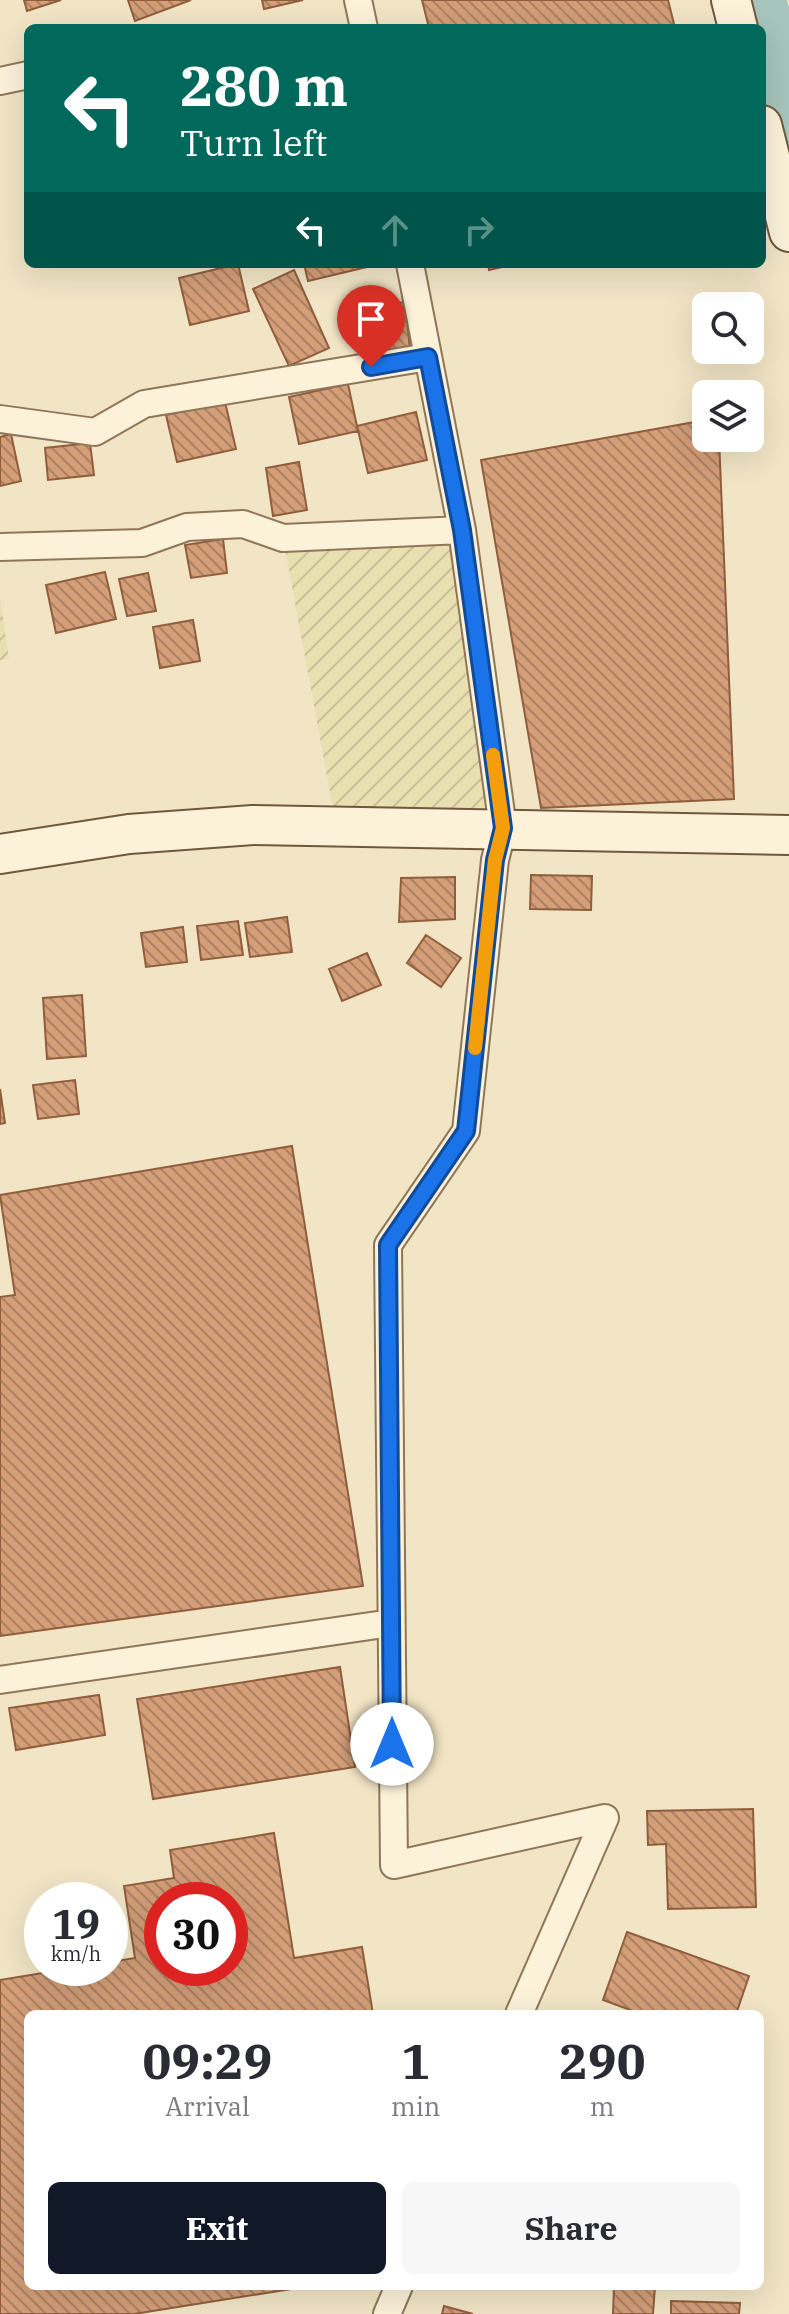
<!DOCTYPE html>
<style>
body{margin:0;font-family:"IBM Plex Serif",serif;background:#f7f7f7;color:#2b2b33;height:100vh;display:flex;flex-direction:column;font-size:30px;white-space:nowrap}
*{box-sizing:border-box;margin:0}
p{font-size:26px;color:#7c7c81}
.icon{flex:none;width:44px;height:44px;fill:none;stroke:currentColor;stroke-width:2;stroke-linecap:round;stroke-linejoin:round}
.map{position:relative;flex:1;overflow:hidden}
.panel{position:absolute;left:24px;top:2010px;width:740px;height:280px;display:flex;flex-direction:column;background:#fff;border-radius:12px;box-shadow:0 8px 32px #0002}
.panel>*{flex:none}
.top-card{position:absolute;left:24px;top:24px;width:742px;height:244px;border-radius:12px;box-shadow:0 8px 32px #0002;background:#00695c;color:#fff;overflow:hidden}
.buttons{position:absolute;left:692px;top:292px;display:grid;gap:16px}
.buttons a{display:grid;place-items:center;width:72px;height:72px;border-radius:12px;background:#fff;box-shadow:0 8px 32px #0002;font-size:40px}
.speed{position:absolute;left:24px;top:1882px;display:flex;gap:16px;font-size:40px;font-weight:700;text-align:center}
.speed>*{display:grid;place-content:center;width:104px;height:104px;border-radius:50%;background:#fff;box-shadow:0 8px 32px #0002;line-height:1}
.speed small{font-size:20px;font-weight:400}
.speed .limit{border:12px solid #d22;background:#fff;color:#111}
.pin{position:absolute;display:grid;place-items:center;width:68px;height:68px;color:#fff;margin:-82px -34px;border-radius:50% 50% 50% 0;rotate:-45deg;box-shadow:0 0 8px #0007}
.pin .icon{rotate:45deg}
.me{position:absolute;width:88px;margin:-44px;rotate:0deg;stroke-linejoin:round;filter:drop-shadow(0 0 6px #0008)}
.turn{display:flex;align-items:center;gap:28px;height:168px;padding:0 24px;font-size:36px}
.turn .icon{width:104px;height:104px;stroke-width:2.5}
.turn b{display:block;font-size:56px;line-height:68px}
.lanes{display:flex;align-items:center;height:76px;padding:0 24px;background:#0003;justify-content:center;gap:40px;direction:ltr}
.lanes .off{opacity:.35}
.eta{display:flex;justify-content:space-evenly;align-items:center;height:136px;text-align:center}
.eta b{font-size:48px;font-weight:800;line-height:56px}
.primary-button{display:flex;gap:16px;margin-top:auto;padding:16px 24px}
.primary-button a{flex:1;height:92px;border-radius:12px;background:#111827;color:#fff;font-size:32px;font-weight:800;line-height:92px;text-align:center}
.primary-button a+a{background:#f7f7f7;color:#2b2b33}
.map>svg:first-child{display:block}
</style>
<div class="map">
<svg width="789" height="2314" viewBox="0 0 789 2314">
<defs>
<pattern id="farmland-furrows" width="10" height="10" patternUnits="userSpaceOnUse" patternTransform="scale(2)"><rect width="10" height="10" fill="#e9e0b2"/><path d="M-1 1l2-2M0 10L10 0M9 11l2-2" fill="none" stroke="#c9c099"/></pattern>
<pattern id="forest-firs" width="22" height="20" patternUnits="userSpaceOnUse" patternTransform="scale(2)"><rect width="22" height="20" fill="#cbd298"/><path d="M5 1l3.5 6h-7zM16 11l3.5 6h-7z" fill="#afb583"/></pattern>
<pattern id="building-back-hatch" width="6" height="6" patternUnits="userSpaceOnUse" patternTransform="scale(2)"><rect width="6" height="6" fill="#d39e78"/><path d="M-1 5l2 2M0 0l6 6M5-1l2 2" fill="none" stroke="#ad8162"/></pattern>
</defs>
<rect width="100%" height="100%" fill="#f2e5c6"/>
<path fill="url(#farmland-furrows)" d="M 462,530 L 503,828 L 333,809 L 283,538 Z
M 0,598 L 9,659 L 0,660 Z"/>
<path fill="url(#forest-firs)" d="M 789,6 L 789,133 L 759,14 Z"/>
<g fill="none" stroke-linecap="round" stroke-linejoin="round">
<path stroke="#a7c5bc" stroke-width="62" d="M 755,0 L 789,133"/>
</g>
<path fill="url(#building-back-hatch)" stroke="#915e3d" stroke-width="2" fill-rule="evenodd" d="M 24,0 L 61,0 L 27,11 Z
M 128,0 L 191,0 L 135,21 Z
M 262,0 L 303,0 L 264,9 Z
M 422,0 L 668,0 L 675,28 L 429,28 Z
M 238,264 L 249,311 L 190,325 L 179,278 Z
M 304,264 L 366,264 L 367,267 L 308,281 Z
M 488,264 L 515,264 L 489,270 Z
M 294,270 L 329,348 L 289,366 L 253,289 Z
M 405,302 L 410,350 L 370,353 L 366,306 Z
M 348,384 L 358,431 L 299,444 L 289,397 Z
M 225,402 L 236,449 L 177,462 L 166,415 Z
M 416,412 L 427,460 L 368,473 L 357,426 Z
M 706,420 L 706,438 L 719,438 L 734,799 L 541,808 L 481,460 Z
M 11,434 L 21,481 L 0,486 L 0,437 Z
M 90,443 L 94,475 L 48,480 L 45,448 Z
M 299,462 L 307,510 L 273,516 L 266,468 Z
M 223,539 L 227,573 L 191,578 L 185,545 Z
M 105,572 L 116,619 L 56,633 L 46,585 Z
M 148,573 L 156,611 L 127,616 L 119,579 Z
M 193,620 L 200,661 L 160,668 L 153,627 Z
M 531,875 L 592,876 L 591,910 L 530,909 Z
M 455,877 L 455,919 L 399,922 L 401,878 Z
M 287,917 L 292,952 L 250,957 L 245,923 Z
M 238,921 L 243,955 L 201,960 L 197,926 Z
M 183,927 L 187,962 L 146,967 L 141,933 Z
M 426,935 L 461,958 L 441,987 L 407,963 Z
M 367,953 L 381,985 L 342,1001 L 329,969 Z
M 82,995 L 86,1056 L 47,1059 L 43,998 Z
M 75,1080 L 79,1114 L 38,1119 L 33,1085 Z
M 0,1089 L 5,1123 L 0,1124 Z
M 292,1146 L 363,1586 L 0,1636 L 0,1297 L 15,1295 L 0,1195 Z
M 340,1667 L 355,1767 L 153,1799 L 137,1699 Z
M 99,1695 L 105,1735 L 16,1750 L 9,1708 Z
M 753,1809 L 756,1907 L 668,1909 L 666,1844 L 648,1845 L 647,1811 Z
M 274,1833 L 294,1958 L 362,1947 L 373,2014 L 28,2014 L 28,2286 L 310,2286 L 134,2314 L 0,2314 L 0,1980 L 73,1968 L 110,1968 L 110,1962 L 135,1958 L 124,1886 L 174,1878 L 170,1850 ZM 162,1900 L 230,1900 L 230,1968 L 162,1968 Z
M 627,1932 L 749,1976 L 736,2014 L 641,2014 L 603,2000 Z
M 614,2286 L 655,2286 L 653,2314 L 613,2314 Z
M 671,2301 L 740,2303 L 739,2314 L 671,2314 Z
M 444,2306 L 473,2314 L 442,2314 Z"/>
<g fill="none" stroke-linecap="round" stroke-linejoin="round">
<defs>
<path id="street" d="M 358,0 L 364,28
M 0,81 L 28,75
M 410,264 L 462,530 L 503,828 L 495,860 L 466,1131 L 388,1245 L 394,1865 L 605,1818 L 519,2014
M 0,419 L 95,432 L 144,404 L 428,357
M 0,547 L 142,543 L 187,527 L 243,524 L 283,538 L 462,530
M 0,1680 L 391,1623
M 387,2314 L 399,2286"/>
<path id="secondary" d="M 731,0 L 738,28
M 762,125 L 789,232
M 0,854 L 129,834 L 253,825 L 789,835"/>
</defs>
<use href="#street" stroke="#907659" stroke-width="30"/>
<use href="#secondary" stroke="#71573c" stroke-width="42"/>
<use href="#street" stroke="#fcf2da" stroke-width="26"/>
<use href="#secondary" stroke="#fcf2da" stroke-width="38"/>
</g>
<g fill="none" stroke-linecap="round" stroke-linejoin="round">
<defs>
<path id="route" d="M 371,367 L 428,357 L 462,530 L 503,828 L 495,860 L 466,1131 L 388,1245 L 392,1744"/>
</defs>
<use href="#route" stroke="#114b97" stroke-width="20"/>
<use href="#route" stroke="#1a73e8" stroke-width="14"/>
<path stroke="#f59e0b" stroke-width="14" d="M 475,1048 L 495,860 L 503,828 L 493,755"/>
</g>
</svg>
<div class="buttons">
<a><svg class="icon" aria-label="search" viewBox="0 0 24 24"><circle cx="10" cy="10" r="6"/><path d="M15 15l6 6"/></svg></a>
<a><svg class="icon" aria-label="layers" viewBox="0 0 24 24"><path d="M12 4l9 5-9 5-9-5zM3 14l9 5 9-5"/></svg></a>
</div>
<div class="speed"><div>19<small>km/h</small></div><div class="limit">30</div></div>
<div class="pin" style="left:371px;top:367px;background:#d93025"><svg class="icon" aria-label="arrive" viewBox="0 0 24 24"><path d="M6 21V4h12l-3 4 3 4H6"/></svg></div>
<svg class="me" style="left:392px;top:1744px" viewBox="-20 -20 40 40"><circle r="19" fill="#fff"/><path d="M0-13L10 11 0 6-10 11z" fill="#1a73e8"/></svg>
<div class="top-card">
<div class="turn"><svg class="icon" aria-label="left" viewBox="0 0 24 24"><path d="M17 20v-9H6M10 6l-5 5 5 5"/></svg><div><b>280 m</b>Turn left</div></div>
<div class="lanes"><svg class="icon" aria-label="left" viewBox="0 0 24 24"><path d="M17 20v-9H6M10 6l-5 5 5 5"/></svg><svg class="icon off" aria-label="ahead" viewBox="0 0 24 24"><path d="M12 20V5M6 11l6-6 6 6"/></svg><svg class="icon off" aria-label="right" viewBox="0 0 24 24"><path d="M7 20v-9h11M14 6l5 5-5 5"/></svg></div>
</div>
<section class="panel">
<div class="eta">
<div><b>09:29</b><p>Arrival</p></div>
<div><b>1</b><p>min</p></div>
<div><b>290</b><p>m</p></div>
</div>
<div class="primary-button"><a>Exit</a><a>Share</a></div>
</section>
</div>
